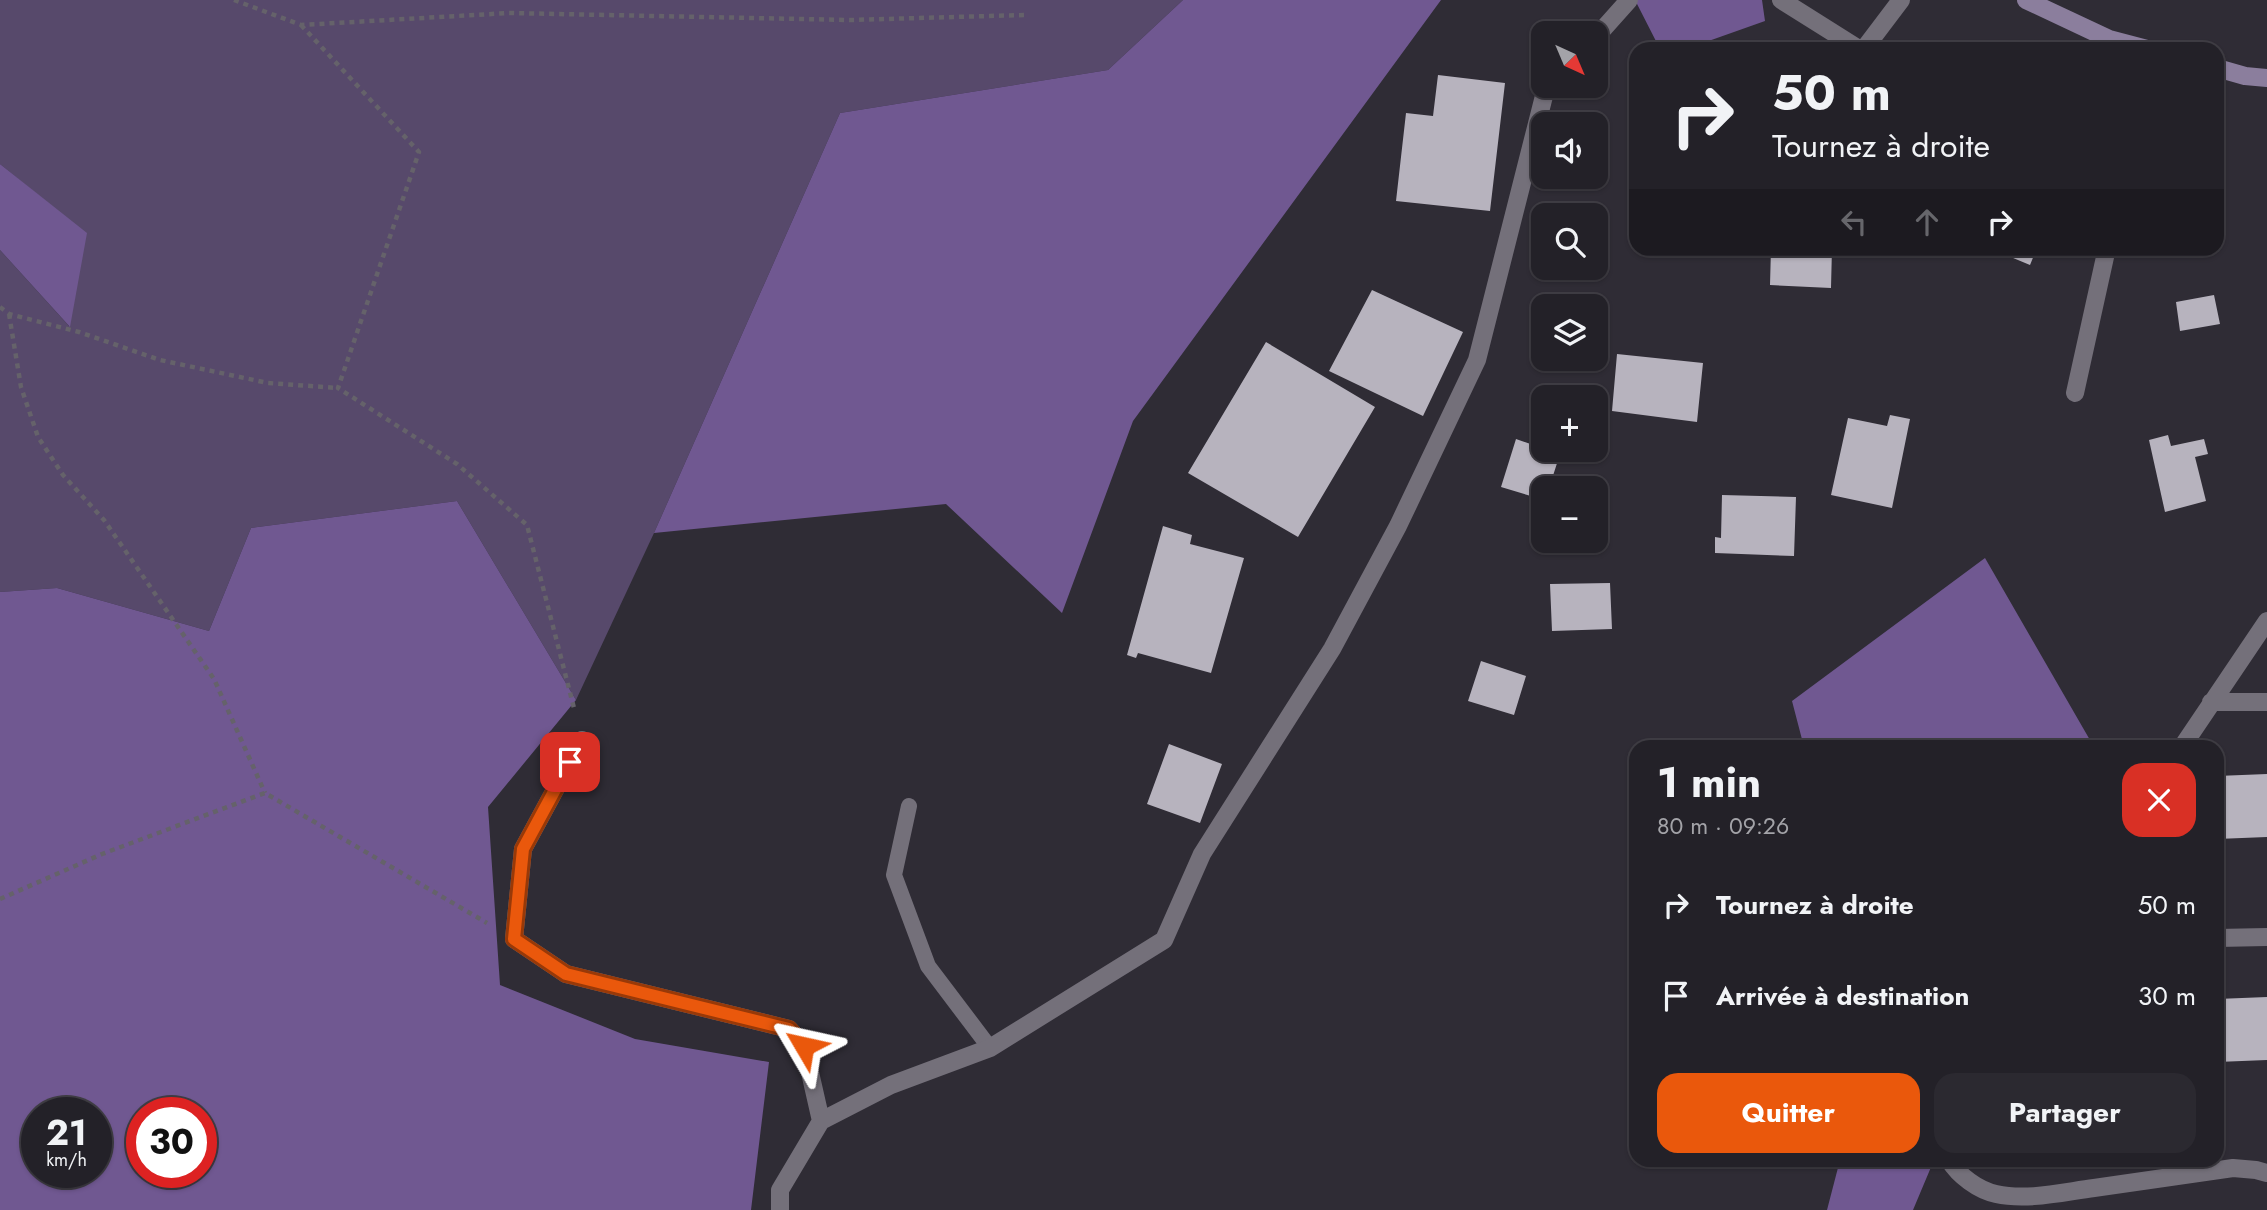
<!DOCTYPE html>
<html lang="fr">
<meta charset="utf-8">
<style>
body{margin:0;font-family:Jost,sans-serif;background:#2b2930;color:#f1f3f6;height:100vh;display:flex;flex-direction:column;font-size:26px;white-space:nowrap}
*{box-sizing:border-box;margin:0}
p{font-size:23px;color:#a3a3a8}
.icon{flex:none;width:38px;height:38px;fill:none;stroke:currentColor;stroke-width:2;stroke-linecap:round;stroke-linejoin:round}
.map{position:relative;flex:1;overflow:hidden}
.drawer{position:absolute;left:1629px;top:740px;width:595px;height:427px;display:flex;flex-direction:column;background:#232128;border-radius:21px;box-shadow:0 2px 5px #0004,0 0 0 2px #403e45}
.drawer>*{flex:none}
.top-card{position:absolute;left:1629px;top:42px;width:595px;height:214px;border-radius:21px;box-shadow:0 2px 5px #0004,0 0 0 2px #403e45;background:#232128;color:#f1f3f6;overflow:hidden}
.needle{width:46px;rotate:136deg}
.controls{position:absolute;left:1531px;top:21px;display:grid;gap:14px}
.controls a{display:grid;place-items:center;width:77px;height:77px;border-radius:14px;background:#232128;box-shadow:0 2px 5px #0004,0 0 0 2px #403e45;font-size:35px}
.speed{position:absolute;left:21px;top:1097px;display:flex;gap:14px;font-size:35px;font-weight:700;text-align:center}
.speed>*{display:grid;place-content:center;width:91px;height:91px;border-radius:50%;background:#232128;box-shadow:0 2px 5px #0004,0 0 0 2px #403e45;line-height:1}
.speed small{font-size:18px;font-weight:400}
.speed .limit{border:10px solid #d22;background:#fff;color:#111}
.pin{position:absolute;display:grid;place-items:center;width:60px;height:60px;color:#fff;margin:-30px;border-radius:14px;box-shadow:0 4px 10px #0006}
.me{position:absolute;width:77px;margin:-38px;rotate:306deg;stroke-linejoin:round;filter:drop-shadow(0 0 5px #0008)}
.turn{display:flex;align-items:center;gap:24px;height:147px;padding:0 28px;font-size:32px}
.turn .icon{width:91px;height:91px;stroke-width:2.5}
.turn b{display:block;font-size:49px;line-height:60px}
.lanes{display:flex;align-items:center;height:66px;padding:0 28px;background:#0003;justify-content:center;gap:35px;direction:ltr}
.lanes .off{opacity:.35}
.round{display:grid;place-items:center;flex:none;width:74px;height:74px;border-radius:21px;background:#2b2930}
.summary{display:flex;align-items:center;justify-content:space-between;height:119px;padding:0 28px}
h1{font-size:42px;font-weight:700;line-height:52px}
.action{display:flex;gap:14px;margin-top:auto;padding:14px 28px}
.action a{flex:1;height:80px;border-radius:21px;background:#ea580c;color:#fff;font-size:28px;font-weight:700;line-height:80px;text-align:center}
.action a+a{background:#2b2930;color:#f1f3f6}
ul{padding:0;list-style:none}
li{display:flex;align-items:center;gap:21px;height:91px;padding:0 28px}
li div{flex:1}
li b{display:block;font-size:26px}
li em{font-style:normal}
.map>svg:first-child{display:block}
</style>
<div class="map">
<svg width="2267" height="1210" viewBox="0 0 2267 1210">
<rect width="100%" height="100%" fill="#2f2c35"/>
<path fill="#57496b" d="M 0,0 L 1183,0 L 1108,70 L 840,113 L 654,533 L 576,700 L 457,501 L 251,528 L 209,631 L 57,588 L 0,592 L 0,250 L 69,326 L 86,234 L 0,164 Z"/>
<path fill="#705891" fill-rule="evenodd" d="M 1183,0 L 1441,0 L 1133,421 L 1062,613 L 946,504 L 654,533 L 840,113 L 1108,70 Z
M 1635,0 L 1762,0 L 1765,21 L 1686,49 L 1660,49 Z
M 0,164 L 87,233 L 70,327 L 0,250 Z
M 457,501 L 576,700 L 488,807 L 500,985 L 635,1039 L 769,1062 L 751,1210 L 0,1210 L 0,592 L 57,588 L 209,631 L 251,528 ZM 37,1113 L 96,1113 L 96,1172 L 37,1172 ZM 201,1113 L 201,1172 L 142,1172 L 142,1113 Z
M 1985,558 L 2094,747 L 1804,747 L 1792,701 Z
M 1840,1160 L 1934,1160 L 1913,1210 L 1827,1210 Z"/>
<path fill="#b7b3be" d="M 1438,75 L 1505,83 L 1490,211 L 1396,201 L 1406,113 L 1433,116 Z
M 1771,248 L 1832,248 L 1831,288 L 1770,285 Z
M 1989,248 L 2037,248 L 2030,265 Z
M 1372,290 L 1463,332 L 1423,416 L 1329,371 Z
M 2214,295 L 2220,324 L 2180,331 L 2176,302 Z
M 1266,342 L 1375,407 L 1298,537 L 1188,473 Z
M 1617,354 L 1703,363 L 1697,422 L 1612,411 Z
M 1890,415 L 1910,419 L 1892,508 L 1831,495 L 1848,418 L 1887,426 Z
M 2168,435 L 2171,446 L 2204,439 L 2208,454 L 2195,457 L 2206,501 L 2165,512 L 2149,440 Z
M 1516,439 L 1560,454 L 1549,488 L 1544,488 L 1544,500 L 1501,487 Z
M 1722,495 L 1796,497 L 1794,556 L 1715,553 L 1715,537 L 1721,538 Z
M 1163,526 L 1192,535 L 1190,544 L 1244,558 L 1211,673 L 1138,653 L 1136,658 L 1127,655 Z
M 1610,583 L 1612,629 L 1552,631 L 1550,584 Z
M 1481,661 L 1526,676 L 1514,715 L 1468,701 Z
M 1169,744 L 1222,764 L 1200,823 L 1147,804 Z
M 2267,774 L 2267,837 L 2217,839 L 2217,776 Z
M 2267,997 L 2267,1060 L 2217,1062 L 2217,999 Z"/>
<g fill="none" stroke-linecap="round" stroke-linejoin="round">
<path stroke="#65626a" stroke-width="4.5" stroke-dasharray="5 5" stroke-linecap="butt" d="M 234,0 L 301,25 L 509,13 L 850,20 L 1024,15
M 301,25 L 419,152 L 338,388 L 457,464 L 527,525 L 575,712
M 0,307 L 9,314 L 79,332 L 160,360 L 268,383 L 338,388
M 9,314 L 21,387 L 38,437 L 63,475 L 104,520 L 214,679 L 265,793
M 0,899 L 102,854 L 265,793 L 487,923"/>
<path stroke="#74707a" stroke-width="16" d="M 909,806 L 894,875 L 928,966 L 990,1048"/>
<path stroke="#74707a" stroke-width="18" d="M 1781,0 L 1859,49
M 1596,37 L 1629,0
M 1864,49 L 1901,0
M 2075,393 L 2107,248
M 2211,702 L 2267,702
M 582,740 L 523,849 L 514,939 L 566,974 L 789,1029 L 804,1046 L 821,1121
M 2182,747 L 2267,621
M 2217,938 L 2267,937
M 1949,1160 C 1959,1176 1978,1190 1996,1194 C 2027,1201 2063,1192 2094,1188 C 2140,1181 2187,1175 2233,1168 L 2256,1170 L 2267,1173
M 780,1210 L 780,1190 L 821,1121 L 891,1085 L 990,1048 L 1164,940 L 1202,854 L 1332,649 L 1398,526 L 1477,360 L 1544,96 L 1553,86"/>
<path stroke="#8b7e9d" stroke-width="18" d="M 2026,0 L 2109,39 L 2147,49
M 2217,68 L 2245,76 L 2267,78"/>
</g>
<g fill="none" stroke-linecap="round" stroke-linejoin="round">
<defs>
<path id="route" d="M 570,762 L 523,849 L 514,939 L 566,974 L 789,1029 L 804,1046"/>
</defs>
<use href="#route" stroke="#983908" stroke-width="18"/>
<use href="#route" stroke="#ea580c" stroke-width="12"/>
</g>
</svg>
<div class="controls">
<a><svg class="needle" viewBox="-14 -14 28 28"><path d="M0-13l5 13h-10z" fill="#e53935"/><path d="M0 13l5-13h-10z" fill="#a3a3a8"/></svg></a>
<a><svg class="icon" aria-label="sound" viewBox="0 0 24 24"><path d="M4 9h4l5-4v14l-5-4H4zM17 9q2 3 0 6"/></svg></a>
<a><svg class="icon" aria-label="search" viewBox="0 0 24 24"><circle cx="10" cy="10" r="6"/><path d="M15 15l6 6"/></svg></a>
<a><svg class="icon" aria-label="layers" viewBox="0 0 24 24"><path d="M12 4l9 5-9 5-9-5zM3 14l9 5 9-5"/></svg></a>
<a>+</a>
<a>−</a>
</div>
<div class="speed"><div>21<small>km/h</small></div><div class="limit">30</div></div>
<div class="pin" style="left:570px;top:762px;background:#d93025"><svg class="icon" aria-label="arrive" viewBox="0 0 24 24"><path d="M6 21V4h12l-3 4 3 4H6"/></svg></div>
<svg class="me" style="left:804px;top:1046px" viewBox="-20 -20 40 40"><path d="M0-17L14 15 0 8-14 15z" fill="#ea580c" stroke="#fff" stroke-width="4"/></svg>
<div class="top-card">
<div class="turn"><svg class="icon" aria-label="right" viewBox="0 0 24 24"><path d="M7 20v-9h11M14 6l5 5-5 5"/></svg><div><b>50 m</b>Tournez à droite</div></div>
<div class="lanes"><svg class="icon off" aria-label="left" viewBox="0 0 24 24"><path d="M17 20v-9H6M10 6l-5 5 5 5"/></svg><svg class="icon off" aria-label="ahead" viewBox="0 0 24 24"><path d="M12 20V5M6 11l6-6 6 6"/></svg><svg class="icon" aria-label="right" viewBox="0 0 24 24"><path d="M7 20v-9h11M14 6l5 5-5 5"/></svg></div>
</div>
<section class="drawer">
<div class="summary"><div><h1>1 min</h1><p>80 m · 09:26</p></div><a class="round" style="background:#d93025;color:#fff"><svg class="icon" aria-label="close" viewBox="0 0 24 24"><path d="M6 6l12 12M18 6L6 18"/></svg></a></div>
<ul>
<li><svg class="icon" aria-label="right" viewBox="0 0 24 24"><path d="M7 20v-9h11M14 6l5 5-5 5"/></svg><div><b>Tournez à droite</b></div><em>50 m</em></li>
<li><svg class="icon" aria-label="arrive" viewBox="0 0 24 24"><path d="M6 21V4h12l-3 4 3 4H6"/></svg><div><b>Arrivée à destination</b></div><em>30 m</em></li>
</ul>
<div class="action"><a>Quitter</a><a>Partager</a></div>
</section>
</div>
